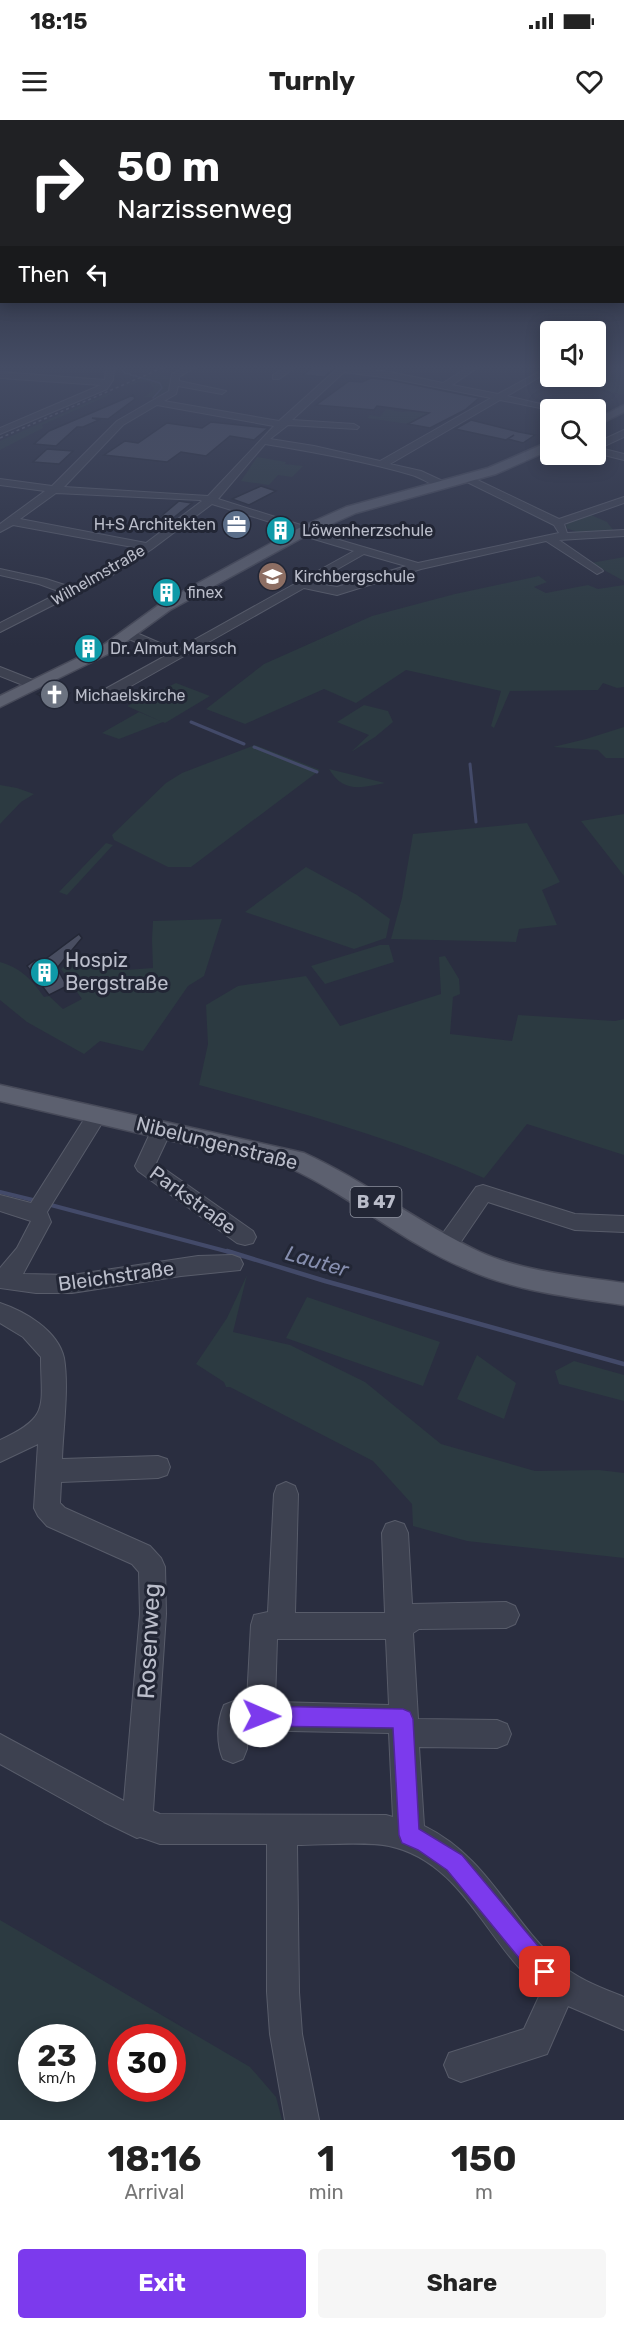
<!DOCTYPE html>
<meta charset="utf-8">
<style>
body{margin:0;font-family:Rubik,sans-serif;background:#f6f6f6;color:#222;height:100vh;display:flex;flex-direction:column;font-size:22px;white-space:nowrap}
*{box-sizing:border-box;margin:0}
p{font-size:20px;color:#767676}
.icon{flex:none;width:33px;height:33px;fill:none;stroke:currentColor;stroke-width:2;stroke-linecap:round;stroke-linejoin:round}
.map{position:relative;height:2000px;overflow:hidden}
.details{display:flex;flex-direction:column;background:#fff;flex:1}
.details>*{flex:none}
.banner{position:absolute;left:0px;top:0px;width:624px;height:183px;box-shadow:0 3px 15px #0003;background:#202124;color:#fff;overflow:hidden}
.controls{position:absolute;left:540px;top:201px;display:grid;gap:12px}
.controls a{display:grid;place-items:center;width:66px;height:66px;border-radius:6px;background:#fff;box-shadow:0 3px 15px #0003;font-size:30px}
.speed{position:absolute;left:18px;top:1904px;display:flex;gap:12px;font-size:30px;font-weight:700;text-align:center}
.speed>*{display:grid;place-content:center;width:78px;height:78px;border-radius:50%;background:#fff;box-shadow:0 3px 15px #0003;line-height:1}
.speed small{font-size:15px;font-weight:400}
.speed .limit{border:9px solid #d22;background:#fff;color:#111}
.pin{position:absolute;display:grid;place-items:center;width:51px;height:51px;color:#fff;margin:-26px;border-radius:12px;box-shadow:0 3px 9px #0006}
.me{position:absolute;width:66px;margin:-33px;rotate:91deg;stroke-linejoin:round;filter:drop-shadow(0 0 4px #0008)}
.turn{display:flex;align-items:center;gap:21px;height:126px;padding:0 18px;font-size:27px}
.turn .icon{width:78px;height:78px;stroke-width:2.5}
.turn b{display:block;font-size:42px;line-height:51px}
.then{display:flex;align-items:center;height:57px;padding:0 18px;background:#0003;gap:12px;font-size:22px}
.eta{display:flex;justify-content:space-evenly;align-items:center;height:102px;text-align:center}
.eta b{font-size:36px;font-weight:700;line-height:42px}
.action{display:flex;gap:12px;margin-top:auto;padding:12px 18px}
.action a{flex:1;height:69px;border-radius:6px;background:#7c3aed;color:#fff;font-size:24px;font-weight:700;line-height:69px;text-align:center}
.action a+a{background:#f6f6f6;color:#222}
.status{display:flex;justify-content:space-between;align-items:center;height:42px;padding:0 30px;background:#fff;direction:ltr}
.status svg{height:16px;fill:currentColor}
header{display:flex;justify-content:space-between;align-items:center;height:78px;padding:0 18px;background:#fff;font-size:27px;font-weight:700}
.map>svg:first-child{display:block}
</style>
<div class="status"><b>18:15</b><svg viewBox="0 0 49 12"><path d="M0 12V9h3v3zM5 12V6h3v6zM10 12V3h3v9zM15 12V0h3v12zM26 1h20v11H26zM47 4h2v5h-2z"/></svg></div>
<header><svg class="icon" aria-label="menu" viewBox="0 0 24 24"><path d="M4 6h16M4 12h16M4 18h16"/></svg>Turnly<svg class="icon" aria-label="heart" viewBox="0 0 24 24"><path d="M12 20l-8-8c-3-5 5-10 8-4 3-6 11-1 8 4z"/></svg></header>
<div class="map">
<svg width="624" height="2000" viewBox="0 0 624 2000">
<rect width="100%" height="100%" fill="#2a2e40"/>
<path fill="#2c3a41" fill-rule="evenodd" d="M 596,246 L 624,249 L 624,275 L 543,255 L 550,250 L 550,256 L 596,256 Z
M 156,252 L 171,258 L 170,271 L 159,278 L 145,277 L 154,269 C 147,254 135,266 124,266 Z
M 109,273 L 112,274 L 42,305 L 43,308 L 0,330 L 0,321 Z
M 466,287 L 427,294 L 408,304 L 367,298 L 370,295 L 380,297 L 386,289 L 401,292 Z
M 257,337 L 286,342 L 285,344 L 303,346 L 292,357 L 278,355 L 269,365 L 241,361 Z
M 591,395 L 607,402 L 614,411 L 580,413 L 566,408 L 567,403 Z
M 624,437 L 624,461 L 591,443 Z
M 539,456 L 547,462 L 534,467 L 546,473 L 588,465 L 598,469 L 624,465 L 624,567 L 617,568 L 603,563 L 598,570 L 510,571 L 494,608 L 491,606 L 501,571 L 406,550 L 356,583 L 324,569 L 245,604 L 206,589 L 264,544 L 372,496 L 455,474 Z
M 176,563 L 210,576 L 165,603 L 163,602 L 119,619 L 102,613 L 139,592 L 160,601 L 127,586 Z
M 364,585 L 388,591 L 393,602 L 375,617 L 351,632 L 369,615 L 337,602 Z
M 624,607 L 624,638 L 606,638 L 598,630 L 553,627 L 586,619 Z
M 255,625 L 320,650 L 191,747 L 168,747 L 114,720 L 112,715 L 166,663 L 182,653 Z
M 329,649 L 385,663 C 361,668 343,673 329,649 Z
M 0,665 L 17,668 L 34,674 L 21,682 L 0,704 Z
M 624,694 L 624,756 L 581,701 Z
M 527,703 L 560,762 L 542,770 L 557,805 L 519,809 L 516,822 L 391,819 L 402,778 L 413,714 Z
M 106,723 L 113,725 L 67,775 L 59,772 Z
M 306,747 L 357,775 L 390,799 L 386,818 L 354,829 L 245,792 Z
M 222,799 L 204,856 L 188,866 L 143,931 L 100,921 L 84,934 L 27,902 L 0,880 L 0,842 C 21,848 31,859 44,877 L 49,876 L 63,889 L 82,879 L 61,849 L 75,836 L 81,836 L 126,850 L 153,848 L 152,819 L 153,801 Z
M 380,825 L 389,825 L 394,842 L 325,864 L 311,846 Z
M 445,836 L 459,859 L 460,874 L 453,877 L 450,914 L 512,921 L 518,895 L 615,901 L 624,899 L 624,1035 L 527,1004 L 484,1058 C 391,1017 296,991 199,965 L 208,924 L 206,885 L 238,866 L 306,856 L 340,906 L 441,874 L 439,837 Z
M 247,1155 L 233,1212 L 290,1225 L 365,1262 L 441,1324 L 535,1351 L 599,1350 L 624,1353 L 624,1438 L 467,1421 L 413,1406 L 412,1384 L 373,1341 L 230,1267 L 226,1267 L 224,1262 L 196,1244 L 227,1198 Z
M 307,1177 L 440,1222 L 423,1266 L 286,1218 Z
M 477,1235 L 516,1263 L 504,1299 L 457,1279 Z
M 574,1241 L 624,1255 L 624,1281 L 559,1264 L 555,1251 Z
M 0,1800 L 250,1947 L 276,1977 L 282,2000 L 0,2000 ZM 32,1917 L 82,1917 L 82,1968 L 32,1968 ZM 122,1917 L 172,1917 L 172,1968 L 122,1968 Z"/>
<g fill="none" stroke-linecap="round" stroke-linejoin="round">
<path stroke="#434a69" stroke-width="1.5" d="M 119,246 L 125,253 L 160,263 L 162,268 L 153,278"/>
<path stroke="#434a69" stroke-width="3" d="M 191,602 L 244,624
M 254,627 L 317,652
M 470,644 L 476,702"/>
<path stroke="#434a69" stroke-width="4" d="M 0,1072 L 37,1081
M 47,1084 L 233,1133"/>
<path stroke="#434a69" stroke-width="4.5" d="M 227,1131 L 325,1161 L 624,1244"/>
</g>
<path fill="#494e61" stroke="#242837" stroke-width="1.5" d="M 314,246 L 321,246 L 335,248 L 324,257 L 303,255 Z
M 371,258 L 390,260 L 479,278 L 465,290 L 430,308 L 408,304 L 429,293 L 377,286 L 374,290 L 316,285 L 349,261 L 362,262 Z
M 133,275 L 135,279 L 108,299 L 92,298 L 99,300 L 83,307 L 77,307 L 56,326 L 34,324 L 49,311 Z
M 471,300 L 519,312 L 535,315 L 523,323 L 508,319 L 514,315 L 506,320 L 455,309 Z
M 211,302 L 268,308 L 254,320 L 230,316 L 206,336 L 181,332 L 167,342 L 104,335 L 125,321 L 138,323 L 167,303 L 202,308 Z
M 47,329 L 73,331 L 59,344 L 33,342 Z
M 261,366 L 276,371 L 249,385 L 232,379 Z
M 179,381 L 192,383 L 172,399 L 160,397 Z
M 54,566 L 70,573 L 63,579 L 52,582 L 37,574 Z
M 79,814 L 82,818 L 57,848 L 67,866 L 49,875 L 27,846 L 35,840 L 40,843 Z"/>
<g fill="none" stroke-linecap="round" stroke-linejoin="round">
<defs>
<path id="minor" d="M 106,246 L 114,246 L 113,260 L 107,269 L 0,314 L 0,308 L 101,265 L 0,258 L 0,252 L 105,260 Z
M 187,246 L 197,246 L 179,257 L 179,261 L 226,271 L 222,274 L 178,266 L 176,274 L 164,281 L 279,301 L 340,246 L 390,252 L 443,263 L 470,246 L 480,246 L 452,265 L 498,274 L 550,246 L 550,251 L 507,276 L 566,290 L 550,290 L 500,280 L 390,344 L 421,351 L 447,363 L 447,367 C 435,369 423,358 412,355 C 365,341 314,332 265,324 L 218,379 L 304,406 L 312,412 L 418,443 L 559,413 L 554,405 L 463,360 L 462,358 L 467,355 L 559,399 L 624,377 L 624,383 L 564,404 L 567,413 L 624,410 L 624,416 L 559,420 L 601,449 L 603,451 L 597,454 L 546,421 L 421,449 L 337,475 L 304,468 L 108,579 L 98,579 L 96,576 L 98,573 L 167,535 L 124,517 L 122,514 L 124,511 L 132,511 L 176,530 L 354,431 L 304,416 L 296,410 L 212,384 L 152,429 L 114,454 L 0,512 L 0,503 L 61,472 L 39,464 L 0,455 L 0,449 L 46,459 L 71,467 L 106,450 L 138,428 L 13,405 L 0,412 L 0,404 L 45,371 L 0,365 L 0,359 L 52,366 L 117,301 L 169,271 L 172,254 ZM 344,252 L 390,258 L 491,278 L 380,341 L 314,326 L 270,319 L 288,305 L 357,309 L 359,307 L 354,304 L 292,300 ZM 157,285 L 274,306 L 208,376 L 64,367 L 123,305 ZM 56,373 L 200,380 L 202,381 L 146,423 L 20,399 ZM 364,434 L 406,446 L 337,467 L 313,463 Z
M 287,246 L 297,246 L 279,259 L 273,259 L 273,255 Z
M 624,310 L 624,317 L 600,328 L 624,334 L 624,340 L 596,333 L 596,323 Z
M 0,547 L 38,562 L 40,565 L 33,569 L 0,556 Z
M 97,988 L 104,990 L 107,995 L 47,1092 L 51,1102 L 23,1154 L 72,1155 L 198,1136 L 232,1135 L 240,1138 L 243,1144 L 240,1150 L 181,1156 L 72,1173 L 36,1173 L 0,1168 L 0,1148 L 17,1128 L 31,1101 L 0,1091 L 0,1075 L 31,1083 L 90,990 Z
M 162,1002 L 169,1004 L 172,1009 L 156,1043 L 253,1111 L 256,1117 L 253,1123 L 245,1125 L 237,1123 L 138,1051 L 135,1046 L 152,1009 L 155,1004 Z
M 483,1065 L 575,1094 L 624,1096 L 624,1112 L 575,1110 L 488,1082 L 454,1132 L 446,1135 L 438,1132 L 435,1126 L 438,1120 L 476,1067 Z
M 0,1183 C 24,1191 58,1210 64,1238 C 69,1268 63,1309 62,1339 L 158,1336 L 167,1339 L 170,1347 L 167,1355 L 158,1358 L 61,1362 L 60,1383 L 65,1388 L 150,1426 L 161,1438 L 165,1447 L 166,1494 L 153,1691 L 160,1694 L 386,1695 L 393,1697 L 389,1613 L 248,1610 L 247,1629 L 243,1639 L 233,1643 L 223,1639 C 216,1623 217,1601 224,1585 L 234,1581 L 247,1581 L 251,1505 L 254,1495 L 268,1492 L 274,1374 L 277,1366 L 286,1362 L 295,1366 L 298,1374 L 295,1493 L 385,1493 L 382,1413 L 386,1404 L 395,1401 L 404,1404 L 408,1413 L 412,1484 L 506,1482 L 515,1486 L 519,1495 L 515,1504 L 506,1508 L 419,1509 L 413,1513 L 418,1599 L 497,1600 L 507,1604 L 511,1614 L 507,1624 L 497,1628 L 419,1627 L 424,1706 C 489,1738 508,1798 559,1843 C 577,1859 602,1868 624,1877 L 624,1910 L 568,1886 L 547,1934 L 461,1962 L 449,1957 L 444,1945 L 449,1933 L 524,1909 L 542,1870 C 487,1826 464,1742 389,1726 C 366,1721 322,1725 297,1725 L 299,1872 L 302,1914 L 319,2000 L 285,2000 L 270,1914 L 267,1872 L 267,1724 L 160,1724 L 140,1717 L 137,1718 L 104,1702 L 0,1644 L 0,1614 L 124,1681 L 140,1494 L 139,1452 L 132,1444 L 47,1406 L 38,1396 L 34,1388 L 38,1324 L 0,1342 L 0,1320 C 51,1297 41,1286 41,1237 L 23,1217 L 0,1203 ZM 277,1519 L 386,1519 L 389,1585 L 275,1582 Z"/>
<path id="major" d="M 624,285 L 624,292 L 596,306 L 596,299 Z
M 546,323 L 550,323 L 550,330 L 496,354 L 356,393 L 309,414 L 170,490 L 112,532 L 0,587 L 0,576 L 102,526 L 160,484 L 299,408 L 346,387 L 488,348 Z
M 0,965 L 304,1033 C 366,1061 419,1104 480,1132 C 524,1152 577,1156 624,1163 L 624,1185 C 570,1177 514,1171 464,1148 C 402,1122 351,1076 290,1048 L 0,981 Z"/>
</defs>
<use href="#minor" stroke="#585c6a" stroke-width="2"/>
<use href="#major" stroke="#474a59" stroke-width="3"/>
<use href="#minor" fill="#3d4150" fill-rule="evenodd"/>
<use href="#major" fill="#5c606f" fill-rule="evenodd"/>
<path stroke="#606476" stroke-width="1.5" stroke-dasharray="3 3" stroke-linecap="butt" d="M 0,318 L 167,246"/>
</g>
<linearGradient id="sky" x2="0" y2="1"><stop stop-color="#171923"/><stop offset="0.47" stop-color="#444c64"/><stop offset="1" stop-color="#444c64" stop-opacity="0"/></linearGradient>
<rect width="624" height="526" fill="url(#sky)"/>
<path fill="#7c3aed" stroke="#51269a" stroke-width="1.5" d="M 261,1586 L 403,1589 L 410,1592 L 413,1599 L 419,1709 L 462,1735 L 553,1844 L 556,1852 L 553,1860 L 545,1863 L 537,1860 L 447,1750 L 418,1730 L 402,1723 L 399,1715 L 393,1608 L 261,1606 L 254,1603 L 251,1596 L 254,1589 Z"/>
<defs>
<symbol id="office-disc" viewBox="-11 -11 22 22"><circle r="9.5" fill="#5c6f8a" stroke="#222635"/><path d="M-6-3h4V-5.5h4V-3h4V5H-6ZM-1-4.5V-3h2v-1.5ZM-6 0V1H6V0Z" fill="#fff"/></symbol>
<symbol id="building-disc" viewBox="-11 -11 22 22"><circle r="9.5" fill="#0f9aa8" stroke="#222635"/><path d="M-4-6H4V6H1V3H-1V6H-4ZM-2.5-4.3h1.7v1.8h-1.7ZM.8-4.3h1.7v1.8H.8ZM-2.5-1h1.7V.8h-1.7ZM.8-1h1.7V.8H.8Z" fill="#fff"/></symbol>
<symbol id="school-disc" viewBox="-11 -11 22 22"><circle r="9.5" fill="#8d6e63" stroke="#222635"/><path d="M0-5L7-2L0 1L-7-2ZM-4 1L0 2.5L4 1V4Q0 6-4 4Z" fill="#fff"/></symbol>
<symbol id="church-disc" viewBox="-11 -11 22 22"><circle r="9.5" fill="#6b7280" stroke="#222635"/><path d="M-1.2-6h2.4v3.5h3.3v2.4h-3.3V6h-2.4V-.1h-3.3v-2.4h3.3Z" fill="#fff"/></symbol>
</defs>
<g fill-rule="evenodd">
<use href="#office-disc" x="220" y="388" width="33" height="33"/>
<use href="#building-disc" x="264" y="394" width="33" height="33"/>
<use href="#school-disc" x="256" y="440" width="33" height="33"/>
<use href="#building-disc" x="150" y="456" width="33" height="33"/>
<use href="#building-disc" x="72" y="512" width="33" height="33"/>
<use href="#church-disc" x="38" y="558" width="33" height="33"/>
<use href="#building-disc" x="28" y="836" width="33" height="33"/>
</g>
<g text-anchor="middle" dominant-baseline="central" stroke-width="6" stroke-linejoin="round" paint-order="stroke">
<g font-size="16" fill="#babdca" stroke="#222635" text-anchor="start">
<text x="216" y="404" text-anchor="end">H+S Architekten</text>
<text x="302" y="410">Löwenherzschule</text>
<text x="294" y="456">Kirchbergschule</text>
<text x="187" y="472">finex</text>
<text x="110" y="528">Dr. Almut Marsch</text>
<text x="75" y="575">Michaelskirche</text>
</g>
<g font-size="16" fill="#babdca" stroke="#222635">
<text transform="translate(98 455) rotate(-30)">Wilhelmstraße</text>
</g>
<rect fill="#222635" stroke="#8c909d" stroke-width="1.5" x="350.5" y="1067" width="51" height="30" rx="4.5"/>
<g font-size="18" font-weight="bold" fill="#babdca">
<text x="376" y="1082">B 47</text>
</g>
<g font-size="20" fill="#babdca" stroke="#222635" text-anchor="start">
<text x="65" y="840">Hospiz<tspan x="65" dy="23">Bergstraße</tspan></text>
</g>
<g font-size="20" fill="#babdca" stroke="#222635">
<text transform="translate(217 1023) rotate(14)">Nibelungenstraße</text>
<text transform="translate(193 1080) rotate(36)">Parkstraße</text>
<text transform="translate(116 1156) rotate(-8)">Bleichstraße</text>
</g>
<g font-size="21" font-style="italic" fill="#868eae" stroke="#222635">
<text transform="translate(317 1141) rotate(16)">Lauter</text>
</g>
<g font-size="24" fill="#babdca" stroke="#222635">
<text transform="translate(149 1521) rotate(-87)">Rosenweg</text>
</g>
</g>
</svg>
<div class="controls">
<a><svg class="icon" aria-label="sound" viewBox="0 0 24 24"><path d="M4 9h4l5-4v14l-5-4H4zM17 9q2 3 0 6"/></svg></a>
<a><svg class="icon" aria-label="search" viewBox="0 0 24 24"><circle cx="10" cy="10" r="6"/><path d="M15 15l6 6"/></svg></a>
</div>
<div class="speed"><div>23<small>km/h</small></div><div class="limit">30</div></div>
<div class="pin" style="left:545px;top:1852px;background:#d93025"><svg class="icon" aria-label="arrive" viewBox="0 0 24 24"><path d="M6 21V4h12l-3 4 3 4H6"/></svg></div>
<svg class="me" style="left:261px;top:1596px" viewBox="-20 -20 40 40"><circle r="19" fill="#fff"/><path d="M0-13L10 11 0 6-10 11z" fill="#7c3aed"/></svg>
<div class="banner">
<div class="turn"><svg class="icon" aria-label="right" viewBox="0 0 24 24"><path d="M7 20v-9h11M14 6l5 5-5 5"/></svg><div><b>50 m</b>Narzissenweg</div></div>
<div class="then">Then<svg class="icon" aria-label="left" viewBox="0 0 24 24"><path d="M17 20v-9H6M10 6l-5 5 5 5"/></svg></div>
</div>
</div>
<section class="details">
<div class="eta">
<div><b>18:16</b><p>Arrival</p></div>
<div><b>1</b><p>min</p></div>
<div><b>150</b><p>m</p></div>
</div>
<div class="action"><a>Exit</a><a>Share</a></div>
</section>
